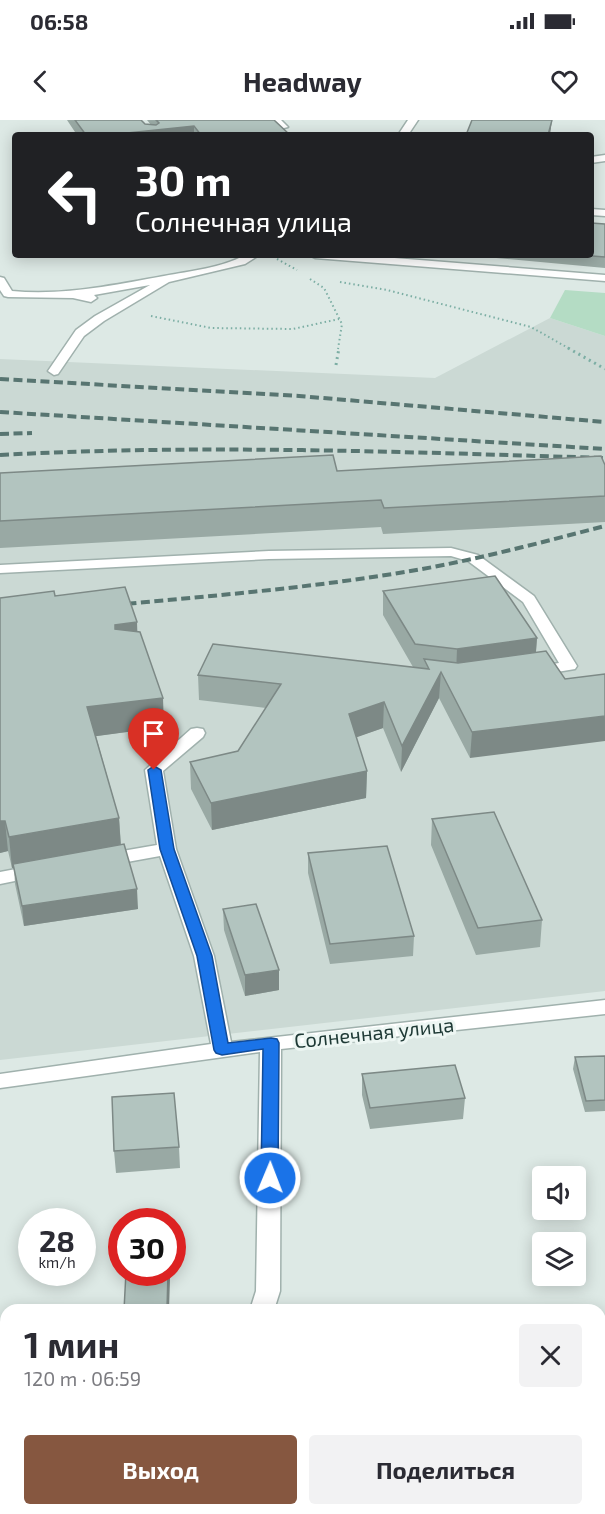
<!DOCTYPE html>
<html lang="ru">
<meta charset="utf-8">
<style>
body{margin:0;font-family:"Exo 2",sans-serif;background:#f2f2f3;color:#2b2b33;height:100vh;display:flex;flex-direction:column;font-size:22px;white-space:nowrap}
*{box-sizing:border-box;margin:0}
p{font-size:20px;color:#7c7c81}
.icon{flex:none;width:33px;height:33px;fill:none;stroke:currentColor;stroke-width:2;stroke-linecap:round;stroke-linejoin:round}
.map{position:relative;flex:1;overflow:hidden}
.panel{position:absolute;left:0px;top:1184px;width:606px;height:212px;display:flex;flex-direction:column;background:#fff;border-radius:18px 18px 0 0;box-shadow:0 3px 15px #0003}
.panel>*{flex:none}
.top-card{position:absolute;left:12px;top:12px;width:582px;height:126px;border-radius:6px;box-shadow:0 3px 15px #0003;background:#202124;color:#fff;overflow:hidden}
.controls{position:absolute;left:532px;top:1046px;display:grid;gap:12px}
.controls a{display:grid;place-items:center;width:54px;height:54px;border-radius:6px;background:#fff;box-shadow:0 3px 15px #0003;font-size:30px}
.speed{position:absolute;left:18px;top:1088px;display:flex;gap:12px;font-size:30px;font-weight:700;text-align:center}
.speed>*{display:grid;place-content:center;width:78px;height:78px;border-radius:50%;background:#fff;box-shadow:0 3px 15px #0003;line-height:1}
.speed small{font-size:15px;font-weight:400}
.speed .limit{border:9px solid #d22;background:#fff;color:#111}
.pin{position:absolute;display:grid;place-items:center;width:51px;height:51px;color:#fff;margin:-62px -26px;border-radius:50% 50% 50% 0;rotate:-45deg;box-shadow:0 0 6px #0007}
.pin .icon{rotate:45deg}
.me{position:absolute;width:66px;margin:-33px;rotate:1deg;stroke-linejoin:round;filter:drop-shadow(0 0 4px #0008)}
.turn{display:flex;align-items:center;gap:21px;height:126px;padding:0 24px;font-size:27px}
.turn .icon{width:78px;height:78px;stroke-width:2.5}
.turn b{display:block;font-size:42px;line-height:51px}
.round{display:grid;place-items:center;flex:none;width:63px;height:63px;border-radius:6px;background:#f2f2f3}
.overview{display:flex;align-items:center;justify-content:space-between;height:102px;padding:0 24px}
h1{font-size:36px;font-weight:700;line-height:45px}
.cta{display:flex;gap:12px;margin-top:auto;padding:12px 24px}
.cta a{flex:1;height:69px;border-radius:6px;background:#865740;color:#fff;font-size:24px;font-weight:700;line-height:69px;text-align:center}
.cta a+a{background:#f2f2f3;color:#2b2b33}
.status{display:flex;justify-content:space-between;align-items:center;height:42px;padding:0 30px;background:#fff;direction:ltr}
.status svg{height:16px;fill:currentColor}
header{display:flex;justify-content:space-between;align-items:center;height:78px;padding:0 24px;background:#fff;font-size:27px;font-weight:700}
.map>svg:first-child{display:block}
</style>
<div class="status"><b>06:58</b><svg viewBox="0 0 49 12"><path d="M0 12V9h3v3zM5 12V6h3v6zM10 12V3h3v9zM15 12V0h3v12zM26 1h20v11H26zM47 4h2v5h-2z"/></svg></div>
<header><svg class="icon" aria-label="back" viewBox="0 0 24 24"><path d="M15 5l-7 7 7 7"/></svg>Headway<svg class="icon" aria-label="heart" viewBox="0 0 24 24"><path d="M12 20l-8-8c-3-5 5-10 8-4 3-6 11-1 8 4z"/></svg></header>
<div class="map">
<svg width="605" height="1394" viewBox="0 0 605 1394">
<rect width="100%" height="100%" fill="#dde9e5"/>
<path fill="#cbd9d4" d="M 550,198 L 605,216 L 605,871 L 0,940 L 0,239 L 435,258 Z"/>
<path fill="#b4dcc4" d="M 565,170 L 605,173 L 605,216 L 550,198 Z"/>
<g fill="none" stroke-linecap="round" stroke-linejoin="round">
<defs>
<path id="minor" d="M 270,0 L 281,0 L 288,7 L 280,9 Z
M 408,0 L 418,0 L 408,15 L 398,15 Z
M 605,35 L 605,41 L 591,43 L 591,37 Z
M 591,89 L 605,90 L 605,96 L 591,95 Z
M 245,135 L 259,135 L 245,144 L 169,162 L 104,201 L 84,216 L 58,254 L 54,255 L 48,251 L 76,210 L 95,196 L 150,165 L 94,175 L 97,178 L 91,182 L 73,178 L 8,177 L 4,176 L 0,170 L 0,157 L 4,158 L 12,171 C 63,176 114,165 164,156 C 190,151 222,148 245,135 Z
M 309,135 L 357,135 L 605,155 L 605,161 L 315,138 Z
M 451,428 L 478,435 L 534,476 L 577,546 L 575,549 L 533,556 L 527,554 L 525,551 L 527,548 L 559,543 L 523,482 L 468,441 L 451,436 L 269,439 L 0,453 L 0,445 L 269,431 Z
M 197,608 L 203,609 L 205,613 L 203,617 L 163,651 L 176,729 L 214,836 L 231,922 L 605,880 L 605,894 L 281,929 L 280,1171 L 274,1190 L 250,1190 L 256,1171 L 260,932 L 0,968 L 0,954 L 211,924 L 194,836 L 160,736 L 105,746 L 98,744 L 96,740 L 98,736 L 105,734 L 157,725 L 145,650 L 191,609 Z
M 37,745 L 44,747 L 46,751 L 44,755 L 0,764 L 0,752 Z
M 154,1389 L 184,1389 L 182,1394 L 152,1394 Z"/>
</defs>
<use href="#minor" stroke="#a0b1ad" stroke-width="3"/>
<path stroke="#7caea4" stroke-width="2" stroke-dasharray="1.5 3" stroke-linecap="butt" d="M 277,139 L 297,150
M 310,159 L 324,168 L 342,204 L 338,229
M 340,162 L 387,170 L 531,207 L 570,229
M 151,196 L 211,208 L 293,209 L 339,199"/>
<path stroke="#7caea4" stroke-width="3" stroke-dasharray="2 4" stroke-linecap="butt" d="M 568,228 L 605,249
M 336,245 L 339,228"/>
<use href="#minor" fill="#fff" fill-rule="evenodd"/>
<path stroke="#587571" stroke-width="4" stroke-dasharray="9 4.5" stroke-linecap="butt" d="M 0,259 L 299,276 L 605,302
M 0,292 L 605,329
M 0,314 L 32,313
M 0,335 C 202,324 403,332 605,338
M 114,485 C 211,476 308,468 405,452 C 472,441 539,423 605,406"/>
</g>
<path fill="#99a9a4" d="M 67,0 L 141,0 L 145,4 L 151,5 L 147,0 L 274,0 L 290,15 L 77,15 Z
M 605,104 L 605,148 L 463,135 L 591,135 Z
M 605,345 L 605,402 L 383,414 L 381,407 L 0,428 L 0,353 L 337,351 Z
M 383,471 L 537,518 L 536,532 L 470,638 L 439,578 L 401,652 L 383,608 L 356,617 L 367,651 L 366,678 L 212,710 L 191,669 L 190,642 L 238,631 L 266,588 L 199,580 L 198,555 L 413,547 L 383,495 Z
M 55,476 L 137,512 L 164,607 L 96,616 L 119,698 L 121,725 L 138,789 L 24,806 L 15,764 L 14,747 L 12,748 L 8,731 L 0,733 L 0,478 Z
M 432,699 L 542,800 L 540,827 L 476,835 L 431,725 Z
M 308,733 L 414,816 L 413,836 L 330,844 L 308,753 Z
M 223,789 L 279,870 L 245,876 L 224,810 Z
M 605,936 L 605,991 L 585,992 L 573,949 L 575,937 Z
M 362,954 L 465,978 L 463,999 L 370,1009 L 362,975 Z
M 179,1027 L 180,1048 L 116,1053 L 114,1031 Z"/>
<path fill="#7d8986" d="M 552,0 L 550,15 L 548,15 Z
M 194,6 L 194,15 L 108,15 Z
M 137,502 L 138,531 L 117,534 L 115,505 Z
M 537,518 L 535,543 L 456,554 L 457,529 Z
M 441,552 L 439,578 L 401,652 L 402,626 Z
M 163,578 L 164,607 L 90,617 L 87,587 Z
M 384,582 L 383,608 L 349,620 L 349,594 Z
M 605,596 L 605,621 L 470,638 L 472,612 Z
M 367,651 L 366,678 L 212,710 L 211,683 Z
M 119,698 L 121,729 L 12,748 L 9,717 Z
M 0,701 L 5,701 L 8,731 L 0,733 Z
M 137,769 L 138,789 L 24,806 L 22,786 Z
M 279,850 L 279,870 L 245,876 L 245,855 Z
M 168,1152 L 170,1152 L 170,1159 L 169,1190 L 167,1190 Z
M 63,1389 L 66,1389 L 67,1394 L 41,1394 Z"/>
<path fill="#b2c4bf" stroke="#7d8986" stroke-width="1.5" d="M 75,0 L 141,0 L 145,4 L 156,5 L 159,3 L 156,0 L 274,0 L 290,15 L 201,15 L 194,6 L 108,15 L 86,15 Z
M 472,0 L 552,0 L 548,15 L 466,15 Z
M 591,103 L 605,104 L 605,137 L 580,135 L 591,135 Z
M 333,335 L 337,351 L 601,336 L 605,345 L 605,376 L 384,388 L 381,380 L 0,401 L 0,353 Z
M 495,456 L 537,518 L 457,529 L 415,524 L 383,471 Z
M 125,467 L 137,502 L 115,505 L 115,509 L 140,512 L 163,578 L 87,587 L 119,698 L 9,717 L 5,701 L 0,701 L 0,478 L 54,471 L 55,476 Z
M 213,524 L 429,549 L 424,539 L 458,543 L 546,531 L 565,559 L 605,554 L 605,596 L 472,612 L 441,552 L 402,626 L 384,582 L 349,594 L 367,651 L 211,683 L 190,642 L 238,631 L 281,564 L 198,555 Z
M 494,692 L 542,800 L 478,808 L 432,699 Z
M 124,724 L 137,769 L 22,786 L 13,744 Z
M 387,726 L 414,816 L 330,824 L 308,733 Z
M 256,784 L 279,850 L 245,855 L 223,789 Z
M 605,936 L 605,980 L 586,981 L 575,937 Z
M 455,945 L 465,978 L 370,988 L 362,954 Z
M 174,973 L 179,1027 L 114,1031 L 112,977 Z
M 126,1152 L 168,1152 L 167,1190 L 124,1190 Z
M 6,1355 L 6,1389 L 63,1389 L 41,1394 L 0,1394 L 0,1356 Z
M 266,1389 L 268,1389 L 275,1394 L 261,1394 Z"/>
<path fill="#1a73e8" stroke="#114b97" stroke-width="1.5" d="M 154,646 L 161,650 L 174,729 L 212,836 L 228,923 L 271,918 L 277,919 L 279,923 L 278,1058 L 276,1063 L 270,1064 L 264,1063 L 261,1058 L 263,929 L 222,935 L 216,933 L 214,930 L 197,836 L 160,729 L 148,650 Z"/>
<g text-anchor="middle" dominant-baseline="central" stroke-width="6" stroke-linejoin="round" paint-order="stroke">
<g font-size="20" fill="#1e3935" stroke="#edf6f3">
<text transform="translate(374 912) rotate(-6)">Солнечная улица</text>
</g>
</g>
</svg>
<div class="controls">
<a><svg class="icon" aria-label="sound" viewBox="0 0 24 24"><path d="M4 9h4l5-4v14l-5-4H4zM17 9q2 3 0 6"/></svg></a>
<a><svg class="icon" aria-label="layers" viewBox="0 0 24 24"><path d="M12 4l9 5-9 5-9-5zM3 14l9 5 9-5"/></svg></a>
</div>
<div class="speed"><div>28<small>km/h</small></div><div class="limit">30</div></div>
<div class="pin" style="left:154px;top:650px;background:#d93025"><svg class="icon" aria-label="arrive" viewBox="0 0 24 24"><path d="M6 21V4h12l-3 4 3 4H6"/></svg></div>
<svg class="me" style="left:270px;top:1058px" viewBox="-20 -20 40 40"><circle r="17" fill="#1a73e8" stroke="#fff" stroke-width="3"/><path d="M0-11L8 9 0 5-8 9z" fill="#fff"/></svg>
<div class="top-card">
<div class="turn"><svg class="icon" aria-label="left" viewBox="0 0 24 24"><path d="M17 20v-9H6M10 6l-5 5 5 5"/></svg><div><b>30 m</b>Солнечная улица</div></div>
</div>
<section class="panel">
<div class="overview"><div><h1>1 мин</h1><p>120 m · 06:59</p></div><a class="round"><svg class="icon" aria-label="close" viewBox="0 0 24 24"><path d="M6 6l12 12M18 6L6 18"/></svg></a></div>
<div class="cta"><a>Выход</a><a>Поделиться</a></div>
</section>
</div>
